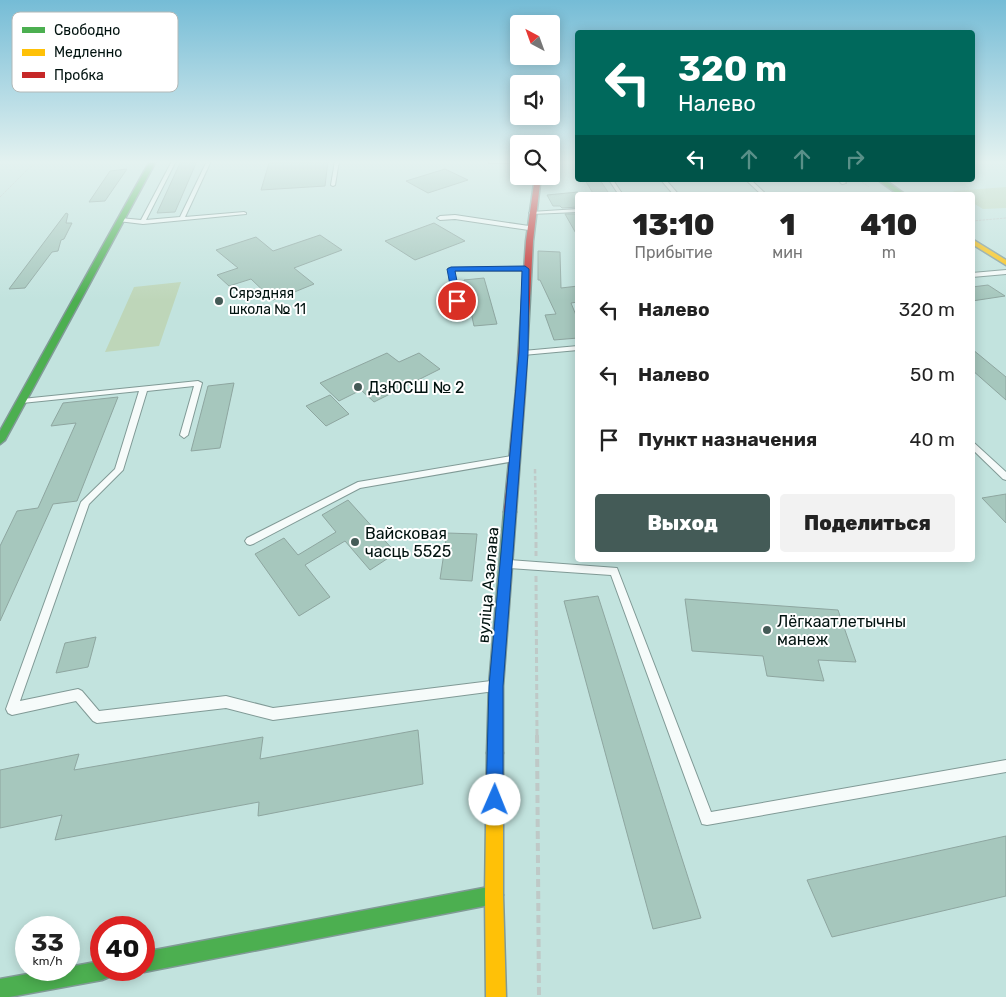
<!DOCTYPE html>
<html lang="ru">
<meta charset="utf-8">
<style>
body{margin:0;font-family:Rubik,sans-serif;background:#f2f2f2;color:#222;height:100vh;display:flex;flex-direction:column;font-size:19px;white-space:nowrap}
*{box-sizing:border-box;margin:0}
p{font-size:16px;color:#767676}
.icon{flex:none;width:28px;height:28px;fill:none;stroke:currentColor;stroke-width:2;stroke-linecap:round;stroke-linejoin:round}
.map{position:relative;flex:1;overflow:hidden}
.details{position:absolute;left:575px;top:192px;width:400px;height:370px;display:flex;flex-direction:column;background:#fff;border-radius:5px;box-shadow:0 2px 12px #0003}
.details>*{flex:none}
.hud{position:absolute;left:575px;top:30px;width:400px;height:152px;border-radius:5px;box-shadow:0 2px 12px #0003;background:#00695c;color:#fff;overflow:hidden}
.needle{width:32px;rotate:319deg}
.controls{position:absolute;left:510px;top:15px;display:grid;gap:10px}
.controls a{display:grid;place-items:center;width:50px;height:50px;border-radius:5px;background:#fff;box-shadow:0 2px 12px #0003;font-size:25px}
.speed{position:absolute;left:15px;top:916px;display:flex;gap:10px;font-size:25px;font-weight:700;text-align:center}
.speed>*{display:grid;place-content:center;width:65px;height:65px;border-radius:50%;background:#fff;box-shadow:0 2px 12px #0003;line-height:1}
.speed small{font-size:12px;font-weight:400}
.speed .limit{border:8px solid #d22;background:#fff;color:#111}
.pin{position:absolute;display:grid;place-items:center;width:42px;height:42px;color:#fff;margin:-21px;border:2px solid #fff;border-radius:50%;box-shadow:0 1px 5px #0007}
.me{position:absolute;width:55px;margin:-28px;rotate:1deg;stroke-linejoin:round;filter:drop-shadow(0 0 4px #0008)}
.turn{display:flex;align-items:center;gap:18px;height:105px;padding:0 20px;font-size:22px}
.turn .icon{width:65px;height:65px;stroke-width:2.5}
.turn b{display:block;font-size:35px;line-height:42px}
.lanes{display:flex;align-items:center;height:48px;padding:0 20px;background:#0003;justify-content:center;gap:25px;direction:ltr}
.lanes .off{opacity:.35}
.eta{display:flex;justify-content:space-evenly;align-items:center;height:85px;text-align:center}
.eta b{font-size:30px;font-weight:800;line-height:35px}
.button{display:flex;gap:10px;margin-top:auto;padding:10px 20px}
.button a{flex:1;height:58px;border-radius:5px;background:#445b57;color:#fff;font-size:20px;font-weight:800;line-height:58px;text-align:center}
.button a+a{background:#f2f2f2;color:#222}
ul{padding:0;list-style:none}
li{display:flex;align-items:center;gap:15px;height:65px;padding:0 20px}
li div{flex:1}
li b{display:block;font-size:19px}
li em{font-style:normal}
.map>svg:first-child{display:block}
</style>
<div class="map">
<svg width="1006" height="997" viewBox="0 0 1006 997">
<rect width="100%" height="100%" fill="#c2e3de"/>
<path fill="#bed6b9" d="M 1006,187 L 1006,208 L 983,209 L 973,203 L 972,195 L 959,195 L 953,191 Z
M 181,282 L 159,346 L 105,352 L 134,287 Z"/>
<path fill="#a6c7bd" stroke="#8ea6a0" d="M 181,161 L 197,161 L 175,212 L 157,213 Z
M 328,161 L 325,186 L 261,190 L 269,163 Z
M 127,169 L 105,201 L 89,202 L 110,171 Z
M 445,169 L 468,180 L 428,193 L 406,181 Z
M 585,180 L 600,180 L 610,195 L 594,195 Z
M 578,192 L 578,207 L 562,208 L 560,206 L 553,206 L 547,195 Z
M 66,213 L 68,214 L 66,223 L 72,223 L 64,239 L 61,240 L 58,251 L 52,252 L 25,288 L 9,289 Z
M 565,214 L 578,214 L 578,237 Z
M 434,223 L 465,241 L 415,260 L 385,241 Z
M 320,235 L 342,250 L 294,268 L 314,284 L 292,293 L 273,300 L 251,279 L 229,286 L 217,275 L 238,268 L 216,250 L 256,237 L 273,251 Z
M 538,251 L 560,252 L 561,288 L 578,286 L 578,302 L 571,303 L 578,320 L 578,338 L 554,340 L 545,315 L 556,314 L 540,280 L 538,280 Z
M 484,278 L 497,324 L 474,326 L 464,280 Z
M 988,285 L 1005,296 L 972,301 L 972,287 Z
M 972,349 L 1006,377 L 1006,400 L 972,370 Z
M 387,353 L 399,362 L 419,353 L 440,369 L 374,402 L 361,390 L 339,401 L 320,383 Z
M 234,383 L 220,448 L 191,451 L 208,386 Z
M 330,395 L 349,414 L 326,426 L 306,406 Z
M 118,397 L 77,501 L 53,504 L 0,621 L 0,546 L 17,511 L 38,508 L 76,423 L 51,426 L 63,403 Z
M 1006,494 L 1006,523 L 982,498 Z
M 348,500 L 396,553 L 370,570 L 345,541 L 305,565 L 330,597 L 299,616 L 255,554 L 284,538 L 298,555 L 336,532 L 322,515 Z
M 447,533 L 477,534 L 472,581 L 440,579 Z
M 598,596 L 701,918 L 653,929 L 564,601 Z
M 685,599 L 838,610 L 856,662 L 818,660 L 824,681 L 767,676 L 763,656 L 692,651 Z
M 96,637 L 88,667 L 56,673 L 65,643 Z
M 418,730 L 423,784 L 258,816 L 259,802 L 55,840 L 62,815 L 0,828 L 0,770 L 79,754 L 74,770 L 263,737 L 260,759 Z
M 1006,836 L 1006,896 L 832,937 L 807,880 Z"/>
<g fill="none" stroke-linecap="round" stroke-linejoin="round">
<defs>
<path id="lane" d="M 172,161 L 176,161 L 146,220 L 180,217 L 207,161 L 211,161 L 185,217 L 244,212 L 246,213 L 246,214 L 143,224 L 118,221 L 118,219 L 120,218 L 141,220 Z
M 335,161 L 339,161 L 335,185 L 333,186 L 331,185 Z
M 491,161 L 519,161 L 519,163 L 489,163 Z
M 609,180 L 613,180 L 623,195 L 619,195 Z
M 661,180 L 666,180 L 679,195 L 674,195 Z
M 746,180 L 751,180 L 767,195 L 762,195 Z
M 838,180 L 843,180 L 846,183 L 842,184 Z
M 578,209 L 578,212 L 531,214 L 529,213 L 531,212 Z
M 455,215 L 529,226 L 532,228 L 529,230 L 455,219 L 440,220 L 437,218 L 440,216 Z
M 449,268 L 525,267 L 528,269 L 525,271 L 454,271 L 463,317 L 460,319 L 457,317 Z
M 1006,270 L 1006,274 L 972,277 L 972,273 Z
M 578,346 L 578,350 L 523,355 L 520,353 L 523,351 Z
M 198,381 L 202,383 L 188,435 L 184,438 L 180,435 L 194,386 L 147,391 L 123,470 L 89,504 L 20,701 L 78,689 L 82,691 L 99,711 L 226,696 L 273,708 L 491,681 L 495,683 L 497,687 L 495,691 L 273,720 L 226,708 L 97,723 L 93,721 L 76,701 L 12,715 L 8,713 L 6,709 L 81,502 L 115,469 L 139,391 L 22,403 L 18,401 L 22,399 Z
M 972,441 L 1006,472 L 1006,480 L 1003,479 L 972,449 Z
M 512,456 L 516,459 L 515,461 L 360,488 L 253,544 L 250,545 L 247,544 L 245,541 L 247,538 L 358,482 Z
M 509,560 L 617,568 L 711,812 L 1006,760 L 1006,772 L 707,825 L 702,824 L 611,575 L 509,568 L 506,567 L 504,564 L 506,561 Z"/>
<path id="fast" d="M 150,161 L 156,161 L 5,440 L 0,444 L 0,431 Z
M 878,180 L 885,180 L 906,195 L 899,195 Z
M 510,508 L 514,509 L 516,512 L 503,686 L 503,753 L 501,759 L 495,761 L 489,759 L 487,753 L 489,686 L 504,512 L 506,509 Z
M 494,886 L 500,889 L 503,895 L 500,901 L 494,904 L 144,972 L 140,970 L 144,970 L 144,952 Z
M 101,961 L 101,970 L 112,970 L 109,977 L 102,980 L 9,997 L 0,997 L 0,979 L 50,970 L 69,970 L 69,967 Z"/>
<path id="slow" d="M 972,239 L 1006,260 L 1006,265 L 972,244 Z
M 495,745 L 501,747 L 503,753 L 503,895 L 506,997 L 486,997 L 485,895 L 487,753 L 489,747 Z"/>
<path id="jam" d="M 535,176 L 541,176 L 533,241 L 525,391 L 516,512 L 514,515 L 506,515 L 504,512 L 516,391 L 526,241 Z"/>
</defs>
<use href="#lane" stroke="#809a96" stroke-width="2"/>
<use href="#fast" stroke="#809a96" stroke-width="3"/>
<use href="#slow" stroke="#809a96" stroke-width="3"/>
<use href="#jam" stroke="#809a96" stroke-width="3"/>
<path stroke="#bfc9c7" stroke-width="1" stroke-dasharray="2.5 1" stroke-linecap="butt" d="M 859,180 L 869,187
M 0,197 L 29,168 L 40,161
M 972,221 L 1006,218"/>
<path stroke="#bfc9c7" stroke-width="2.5" stroke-dasharray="4.5 2.5" stroke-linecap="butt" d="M 535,469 L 536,534"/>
<path stroke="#bfc9c7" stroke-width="3" stroke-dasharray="6 3" stroke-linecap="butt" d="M 536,533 L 536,556
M 536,576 L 537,737"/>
<path stroke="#bfc9c7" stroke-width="4" stroke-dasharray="8 4" stroke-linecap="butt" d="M 537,735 L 539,997"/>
<use href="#lane" fill="#f6fbfa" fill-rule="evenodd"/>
<use href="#fast" fill="#4caf50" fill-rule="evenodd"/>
<use href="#slow" fill="#ffc107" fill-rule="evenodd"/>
<use href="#jam" fill="#c62828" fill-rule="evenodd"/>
</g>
<linearGradient id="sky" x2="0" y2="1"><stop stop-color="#75bcd6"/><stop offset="0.54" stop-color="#e4f2f0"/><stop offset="1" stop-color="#e4f2f0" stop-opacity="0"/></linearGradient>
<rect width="1006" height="300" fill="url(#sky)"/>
<path fill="#1a73e8" stroke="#114b97" d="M 525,266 L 529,269 L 528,353 L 503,686 L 503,800 L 501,806 L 495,809 L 489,806 L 486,800 L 489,686 L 519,353 L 522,271 L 455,271 L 461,301 L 457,303 L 453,301 L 447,269 L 451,267 Z"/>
<g fill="#445b57" stroke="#fff" stroke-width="2">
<circle cx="219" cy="301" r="5"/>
<circle cx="358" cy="387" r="5"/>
<circle cx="355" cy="542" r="5"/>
<circle cx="767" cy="630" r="5"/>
</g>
<g text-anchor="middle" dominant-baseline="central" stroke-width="4" stroke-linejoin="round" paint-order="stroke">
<g font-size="14" fill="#00120f" stroke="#fff" text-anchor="start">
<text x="229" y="293">Сярэдняя<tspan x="229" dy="16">школа № 11</tspan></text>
</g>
<g font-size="16" fill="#00120f" stroke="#fff" text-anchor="start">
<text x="368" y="387">ДзЮСШ № 2</text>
<text x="365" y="533">Вайсковая<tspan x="365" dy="18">часць 5525</tspan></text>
<text x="777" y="621">Лёгкаатлетычны<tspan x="777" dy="18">манеж</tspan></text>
</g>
<g font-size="16" fill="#00120f" stroke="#fff">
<text transform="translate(488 585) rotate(-85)">вуліца Азалава</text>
</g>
</g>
<rect x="12" y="12" width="166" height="80" rx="8" fill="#fff" stroke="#b2b8b7" stroke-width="1"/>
<rect x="22" y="27" width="23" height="6" fill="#4caf50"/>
<rect x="22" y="49" width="23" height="7" fill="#ffc107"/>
<rect x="22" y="72" width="23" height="6" fill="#c62828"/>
<g font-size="14" fill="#00120f">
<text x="54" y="35">Свободно</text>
<text x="54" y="57">Медленно</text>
<text x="54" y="80">Пробка</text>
</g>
</svg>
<div class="controls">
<a><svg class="needle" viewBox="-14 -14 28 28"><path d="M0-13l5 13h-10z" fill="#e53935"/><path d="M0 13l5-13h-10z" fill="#767676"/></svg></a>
<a><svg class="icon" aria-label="sound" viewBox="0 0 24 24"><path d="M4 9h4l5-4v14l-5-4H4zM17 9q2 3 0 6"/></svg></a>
<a><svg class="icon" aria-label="search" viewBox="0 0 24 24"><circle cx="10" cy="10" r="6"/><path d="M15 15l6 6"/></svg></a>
</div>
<div class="speed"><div>33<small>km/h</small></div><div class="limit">40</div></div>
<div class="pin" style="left:457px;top:301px;background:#d93025"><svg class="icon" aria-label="arrive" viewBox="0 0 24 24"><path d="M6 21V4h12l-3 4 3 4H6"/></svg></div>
<svg class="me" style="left:495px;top:800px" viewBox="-20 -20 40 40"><circle r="19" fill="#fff"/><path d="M0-13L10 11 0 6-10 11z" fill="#1a73e8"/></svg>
<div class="hud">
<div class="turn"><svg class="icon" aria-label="left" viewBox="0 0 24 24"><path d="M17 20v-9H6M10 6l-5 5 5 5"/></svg><div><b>320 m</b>Налево</div></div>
<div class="lanes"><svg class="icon" aria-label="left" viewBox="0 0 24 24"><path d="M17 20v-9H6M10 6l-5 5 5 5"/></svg><svg class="icon off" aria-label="ahead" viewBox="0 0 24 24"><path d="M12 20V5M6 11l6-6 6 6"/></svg><svg class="icon off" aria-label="ahead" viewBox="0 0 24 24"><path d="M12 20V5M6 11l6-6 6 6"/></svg><svg class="icon off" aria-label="right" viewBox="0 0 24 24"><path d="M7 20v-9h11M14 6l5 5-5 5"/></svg></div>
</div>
<section class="details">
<div class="eta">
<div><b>13:10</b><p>Прибытие</p></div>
<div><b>1</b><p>мин</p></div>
<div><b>410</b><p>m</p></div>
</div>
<ul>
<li><svg class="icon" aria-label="left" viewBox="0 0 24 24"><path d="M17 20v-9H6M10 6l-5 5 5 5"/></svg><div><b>Налево</b></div><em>320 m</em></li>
<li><svg class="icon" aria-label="left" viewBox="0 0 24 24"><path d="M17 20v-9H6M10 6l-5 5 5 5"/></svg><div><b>Налево</b></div><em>50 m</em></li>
<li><svg class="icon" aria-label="arrive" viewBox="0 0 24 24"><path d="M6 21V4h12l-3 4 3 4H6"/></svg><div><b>Пункт назначения</b></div><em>40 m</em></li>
</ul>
<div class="button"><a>Выход</a><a>Поделиться</a></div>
</section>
</div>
